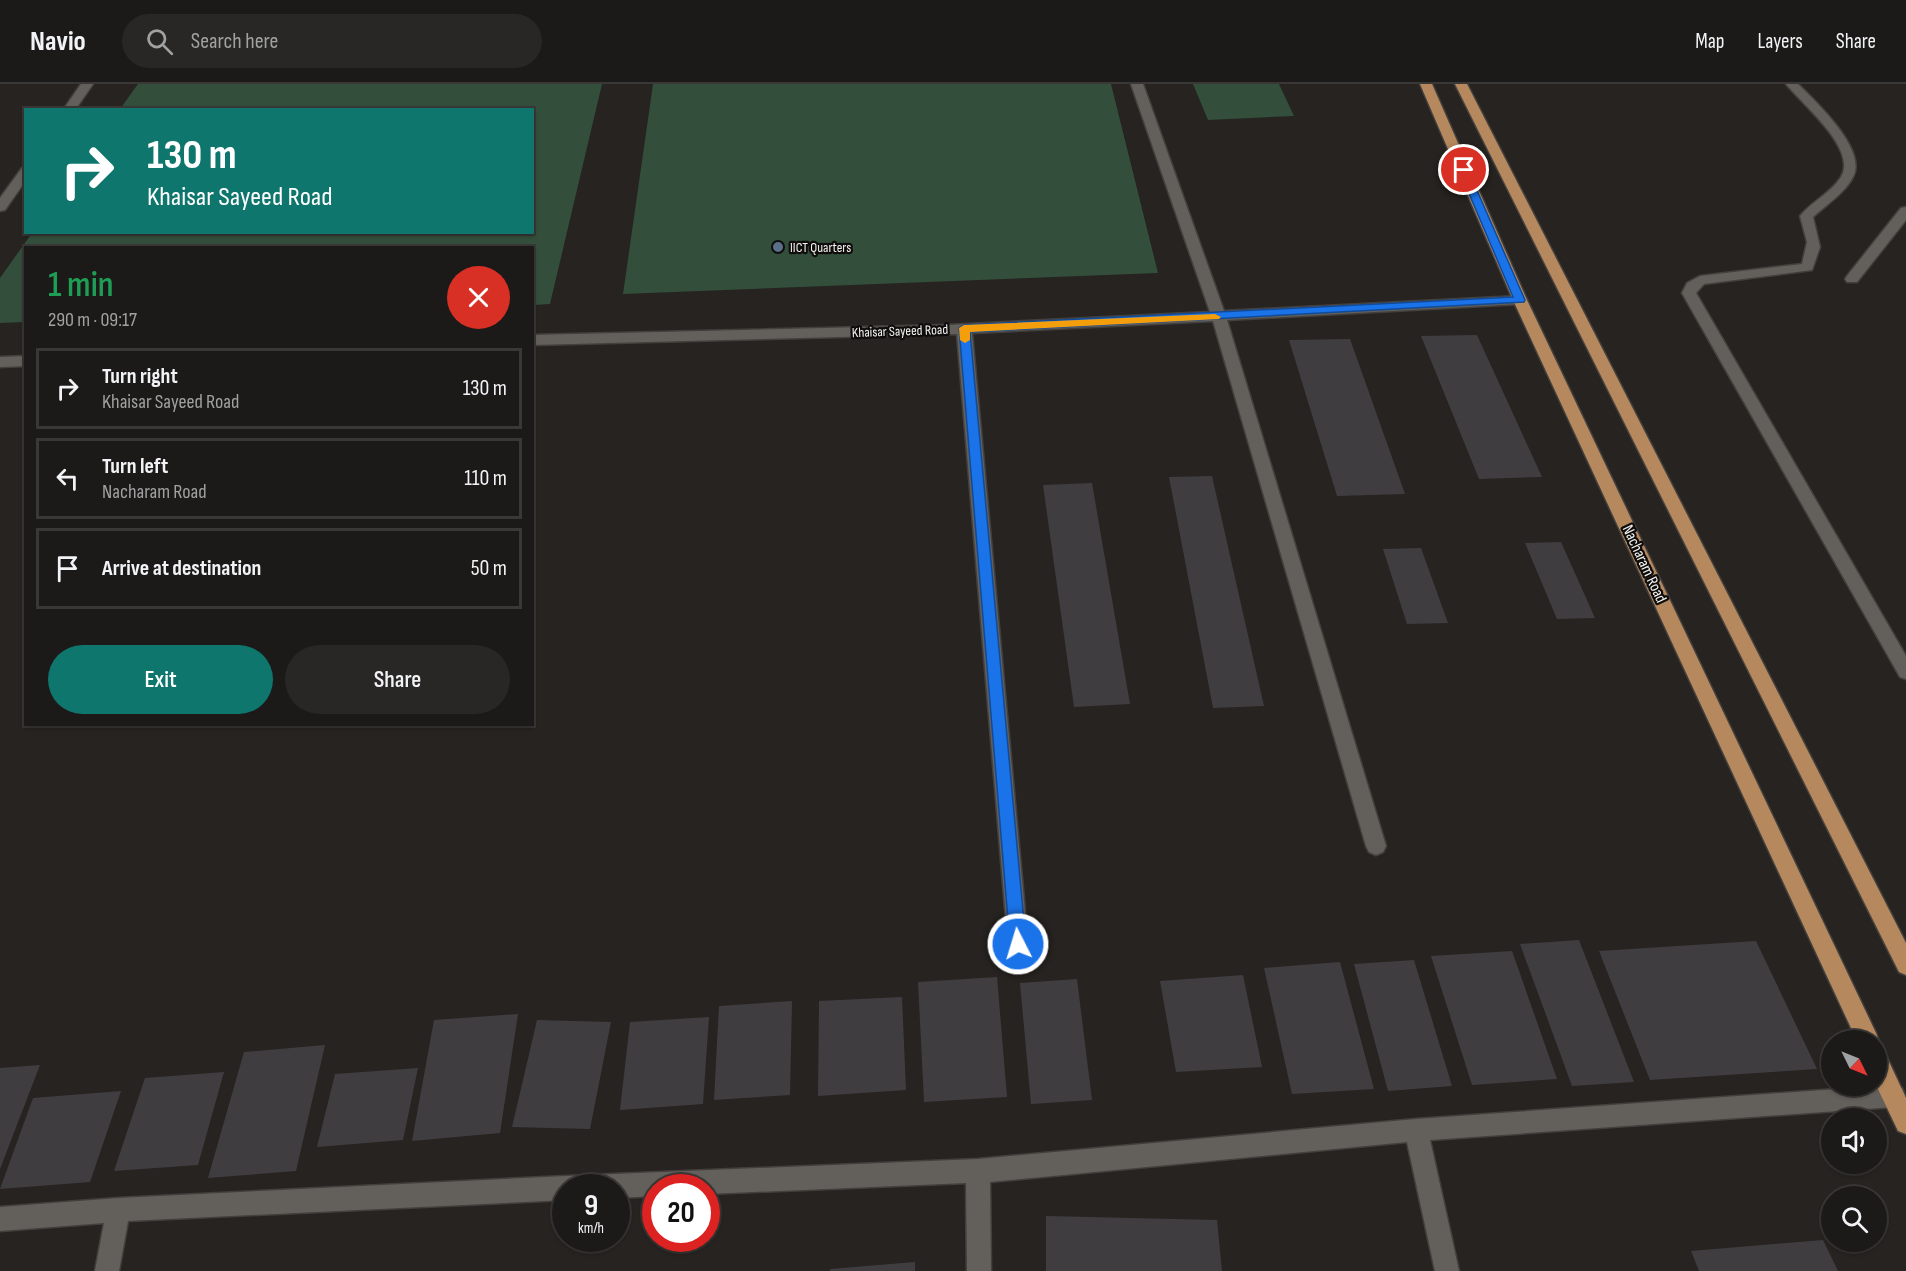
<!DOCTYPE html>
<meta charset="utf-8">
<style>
body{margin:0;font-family:"Sofia Sans Condensed",sans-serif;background:#292725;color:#f1f3f6;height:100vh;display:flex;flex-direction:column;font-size:22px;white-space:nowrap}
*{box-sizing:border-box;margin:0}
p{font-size:20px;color:#a0a1a2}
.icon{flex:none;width:33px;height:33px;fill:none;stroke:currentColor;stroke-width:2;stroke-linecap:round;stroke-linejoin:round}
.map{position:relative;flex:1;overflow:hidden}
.details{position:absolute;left:24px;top:162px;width:510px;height:480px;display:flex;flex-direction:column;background:#1c1a18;border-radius:0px;box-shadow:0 2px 4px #0004,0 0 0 2px #3a3837}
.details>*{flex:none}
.guide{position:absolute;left:24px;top:24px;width:510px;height:126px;border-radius:0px;box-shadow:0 2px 4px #0004,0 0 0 2px #3a3837;background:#0f766e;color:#fff;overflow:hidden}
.needle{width:39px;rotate:133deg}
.controls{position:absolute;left:1821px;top:946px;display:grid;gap:12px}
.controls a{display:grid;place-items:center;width:66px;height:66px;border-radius:50%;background:#1c1a18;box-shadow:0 2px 4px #0004,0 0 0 2px #3a3837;font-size:30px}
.speed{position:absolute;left:552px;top:1090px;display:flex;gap:12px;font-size:30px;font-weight:700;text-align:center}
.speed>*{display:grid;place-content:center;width:78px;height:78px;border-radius:50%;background:#1c1a18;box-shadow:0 2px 4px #0004,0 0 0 2px #3a3837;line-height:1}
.speed small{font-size:15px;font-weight:400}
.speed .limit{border:9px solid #d22;background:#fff;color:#111}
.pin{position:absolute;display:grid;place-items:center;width:51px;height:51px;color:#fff;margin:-26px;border:3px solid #fff;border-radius:50%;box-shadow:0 2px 6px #0007}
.me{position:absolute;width:66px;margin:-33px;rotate:355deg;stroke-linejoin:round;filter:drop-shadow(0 0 4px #0008)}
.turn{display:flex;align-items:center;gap:21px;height:126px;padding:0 24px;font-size:27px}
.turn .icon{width:78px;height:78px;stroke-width:2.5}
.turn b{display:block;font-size:42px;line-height:51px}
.round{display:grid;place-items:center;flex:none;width:63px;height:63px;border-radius:32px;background:#292725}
.headline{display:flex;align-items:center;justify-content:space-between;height:102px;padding:0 24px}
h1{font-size:36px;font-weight:600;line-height:45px;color:#1e9e55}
.button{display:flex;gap:12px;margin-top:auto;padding:12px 24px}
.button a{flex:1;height:69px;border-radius:36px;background:#0f766e;color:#fff;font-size:24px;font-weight:600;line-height:69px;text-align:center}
.button a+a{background:#292725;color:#f1f3f6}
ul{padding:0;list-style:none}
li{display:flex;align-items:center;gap:18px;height:81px;margin:0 12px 9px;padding:0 12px;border:3px solid #3a3837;border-radius:0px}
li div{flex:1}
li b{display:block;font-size:22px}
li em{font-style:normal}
header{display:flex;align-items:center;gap:36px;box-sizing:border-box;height:84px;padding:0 30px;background:#1c1a18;border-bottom:2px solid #3a3837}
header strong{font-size:28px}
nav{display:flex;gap:33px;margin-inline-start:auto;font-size:21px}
.search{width:420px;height:54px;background:#292725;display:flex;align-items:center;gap:15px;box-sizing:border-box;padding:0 21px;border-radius:33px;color:#a0a1a2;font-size:22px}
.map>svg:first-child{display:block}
</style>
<header>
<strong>Navio</strong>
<div class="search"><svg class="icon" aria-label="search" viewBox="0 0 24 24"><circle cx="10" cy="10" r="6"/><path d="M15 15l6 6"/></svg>Search here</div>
<nav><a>Map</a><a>Layers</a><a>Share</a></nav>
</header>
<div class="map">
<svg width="1906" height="1187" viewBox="0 0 1906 1187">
<rect width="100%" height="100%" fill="#262320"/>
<path fill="#334e3a" d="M 138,0 L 602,0 L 550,220 L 533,221 L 532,164 L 26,164 L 25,238 L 0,239 L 0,194 L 32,149 L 532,148 L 532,26 L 120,25 Z
M 653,0 L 1111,0 L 1158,189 L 623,210 Z
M 1193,0 L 1279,0 L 1294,32 L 1208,36 Z"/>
<path fill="#403d41" d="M 1477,251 L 1542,393 L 1479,395 L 1421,252 Z
M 1350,255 L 1405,410 L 1337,412 L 1289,256 Z
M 1212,392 L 1264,622 L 1213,624 L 1169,393 Z
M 1092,399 L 1130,620 L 1074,623 L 1043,401 Z
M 1561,458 L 1595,534 L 1557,535 L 1525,459 Z
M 1421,464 L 1448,539 L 1407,540 L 1383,465 Z
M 1579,856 L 1634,998 L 1572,1002 L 1520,860 Z
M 1756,857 L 1817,985 L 1650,996 L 1599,867 Z
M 1512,867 L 1557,995 L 1472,1001 L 1431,872 Z
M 1414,876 L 1452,1002 L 1388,1007 L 1354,880 Z
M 1340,878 L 1374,1005 L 1292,1010 L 1264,884 Z
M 1243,891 L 1262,983 L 1176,988 L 1160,897 Z
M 997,893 L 1007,1013 L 924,1018 L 918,898 Z
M 1077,895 L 1092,1016 L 1031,1020 L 1020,899 Z
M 902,913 L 906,1006 L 818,1012 L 819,917 Z
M 792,917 L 790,1011 L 714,1016 L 719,922 Z
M 518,930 L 500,1049 L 412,1057 L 434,936 Z
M 709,933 L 703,1020 L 620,1026 L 630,938 Z
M 537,936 L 611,938 L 590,1045 L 512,1043 Z
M 325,961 L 296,1087 L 208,1094 L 244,968 Z
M 40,981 L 0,1085 L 0,984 Z
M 418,984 L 403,1056 L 317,1063 L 335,990 Z
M 224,988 L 198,1081 L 114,1087 L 145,994 Z
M 121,1007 L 90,1098 L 0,1105 L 33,1014 Z
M 1046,1132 L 1217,1136 L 1222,1187 L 1046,1187 Z
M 1823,1156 L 1838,1187 L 1699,1187 L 1691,1167 Z
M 915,1178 L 915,1187 L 830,1187 L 830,1185 Z"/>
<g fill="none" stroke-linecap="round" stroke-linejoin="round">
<defs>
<path id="minor" d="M 81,0 L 93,0 L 75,26 L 63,26 Z
M 1131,0 L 1143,0 L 1224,227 L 1520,212 L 1527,216 L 1520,220 L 1227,236 L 1386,762 L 1383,768 L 1376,771 L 1369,768 L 1366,762 L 1213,237 L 972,249 L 1028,860 L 1025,867 L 1018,870 L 1011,867 L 1008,860 L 957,250 L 532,261 L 532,251 L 948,241 L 1210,228 Z
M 1786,0 L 1798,0 C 1816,18 1868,66 1853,93 C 1845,109 1826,121 1813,133 L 1820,163 L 1812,186 L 1704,200 L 1696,209 L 1906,572 L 1906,595 L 1900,593 L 1682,209 L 1687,199 L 1700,192 L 1802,180 L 1807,158 L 1800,132 C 1811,118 1831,109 1841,93 C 1858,65 1801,19 1786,0 Z
M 26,83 L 26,96 L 5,126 L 0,127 L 0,114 L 22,84 Z
M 1906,123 L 1906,136 L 1857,198 L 1847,198 L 1845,195 L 1847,192 L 1901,124 Z
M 26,272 L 26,282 L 0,283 L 0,273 Z
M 1894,1001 L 1902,1004 L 1905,1012 L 1902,1020 L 1894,1023 L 1430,1056 L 1459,1187 L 1435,1187 L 1407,1058 L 990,1098 L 991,1187 L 967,1187 L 966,1099 L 706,1110 L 706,1104 L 656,1104 L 656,1112 L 616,1114 L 616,1104 L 566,1104 L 566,1116 L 128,1137 L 119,1187 L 95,1187 L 104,1139 L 0,1147 L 0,1123 L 118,1114 L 566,1092 L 978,1075 L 1416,1035 Z"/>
<path id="major" d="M 1420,0 L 1432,0 L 1527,216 L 1876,949 L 1879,957 L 1876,963 L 1876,957 L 1857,957 L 1513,216 Z
M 1455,0 L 1467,0 L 1906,859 L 1906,891 L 1899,888 Z
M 1876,964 L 1884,967 L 1906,1014 L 1906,1050 L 1898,1047 L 1876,1001 Z"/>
</defs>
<use href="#minor" stroke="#423f3d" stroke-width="3"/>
<use href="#major" stroke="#423f3d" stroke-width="3"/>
<use href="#minor" fill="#63605c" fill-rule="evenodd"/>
<use href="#major" fill="#b5895d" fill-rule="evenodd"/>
</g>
<path fill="#1a73e8" stroke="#114b97" stroke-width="1.5" d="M 1460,84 L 1468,86 L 1525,216 L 1524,218 L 970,248 L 1026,860 L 1023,865 L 1018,867 L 1012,865 L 1010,860 L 959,244 L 964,241 L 1513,213 L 1459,86 Z"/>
<path fill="#f59e0b" d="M 1215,230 L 1221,233 L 1219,235 L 970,248 L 970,256 L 965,259 L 960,256 L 959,244 L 964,241 Z"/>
<circle fill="#5c6f8a" stroke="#0e0d0b" stroke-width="2" cx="778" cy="163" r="6"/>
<g text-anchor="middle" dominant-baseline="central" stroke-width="4.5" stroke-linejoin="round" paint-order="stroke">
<g font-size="14" fill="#f5f3f1" stroke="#0e0d0b" text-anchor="start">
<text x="790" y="163">IICT Quarters</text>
</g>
<g font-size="14" fill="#f5f3f1" stroke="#0e0d0b">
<text transform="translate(900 247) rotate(-2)">Khaisar Sayeed Road</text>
</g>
<g font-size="16" fill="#f5f3f1" stroke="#0e0d0b">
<text transform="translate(1644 480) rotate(65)">Nacharam Road</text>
</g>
</g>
</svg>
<div class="controls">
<a><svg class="needle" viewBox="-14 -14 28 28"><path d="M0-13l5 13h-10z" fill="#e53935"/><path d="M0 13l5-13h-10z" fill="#a0a1a2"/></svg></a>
<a><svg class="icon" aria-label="sound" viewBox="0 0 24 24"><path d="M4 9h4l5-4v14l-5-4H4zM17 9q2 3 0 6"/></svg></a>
<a><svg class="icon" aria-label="search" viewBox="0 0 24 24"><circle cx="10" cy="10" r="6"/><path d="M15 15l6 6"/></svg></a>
</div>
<div class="speed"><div>9<small>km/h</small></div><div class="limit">20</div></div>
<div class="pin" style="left:1464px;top:86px;background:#d93025"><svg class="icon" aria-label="arrive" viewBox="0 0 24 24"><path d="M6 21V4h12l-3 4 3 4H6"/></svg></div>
<svg class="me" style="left:1018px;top:860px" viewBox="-20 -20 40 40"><circle r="17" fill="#1a73e8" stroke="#fff" stroke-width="3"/><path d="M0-11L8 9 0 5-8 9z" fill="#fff"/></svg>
<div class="guide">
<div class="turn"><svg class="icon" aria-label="right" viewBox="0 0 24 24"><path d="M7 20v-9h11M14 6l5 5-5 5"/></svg><div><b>130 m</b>Khaisar Sayeed Road</div></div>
</div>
<section class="details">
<div class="headline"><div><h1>1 min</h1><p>290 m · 09:17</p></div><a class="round" style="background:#d93025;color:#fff"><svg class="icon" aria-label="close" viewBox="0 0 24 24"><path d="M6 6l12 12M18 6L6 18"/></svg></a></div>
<ul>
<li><svg class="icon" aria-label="right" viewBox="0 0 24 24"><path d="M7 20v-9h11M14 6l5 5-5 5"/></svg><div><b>Turn right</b><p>Khaisar Sayeed Road</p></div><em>130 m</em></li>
<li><svg class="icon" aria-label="left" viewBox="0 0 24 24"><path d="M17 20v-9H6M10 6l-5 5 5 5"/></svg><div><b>Turn left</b><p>Nacharam Road</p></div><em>110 m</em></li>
<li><svg class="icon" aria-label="arrive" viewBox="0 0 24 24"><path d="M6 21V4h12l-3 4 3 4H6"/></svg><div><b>Arrive at destination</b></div><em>50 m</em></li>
</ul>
<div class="button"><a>Exit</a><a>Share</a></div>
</section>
</div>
